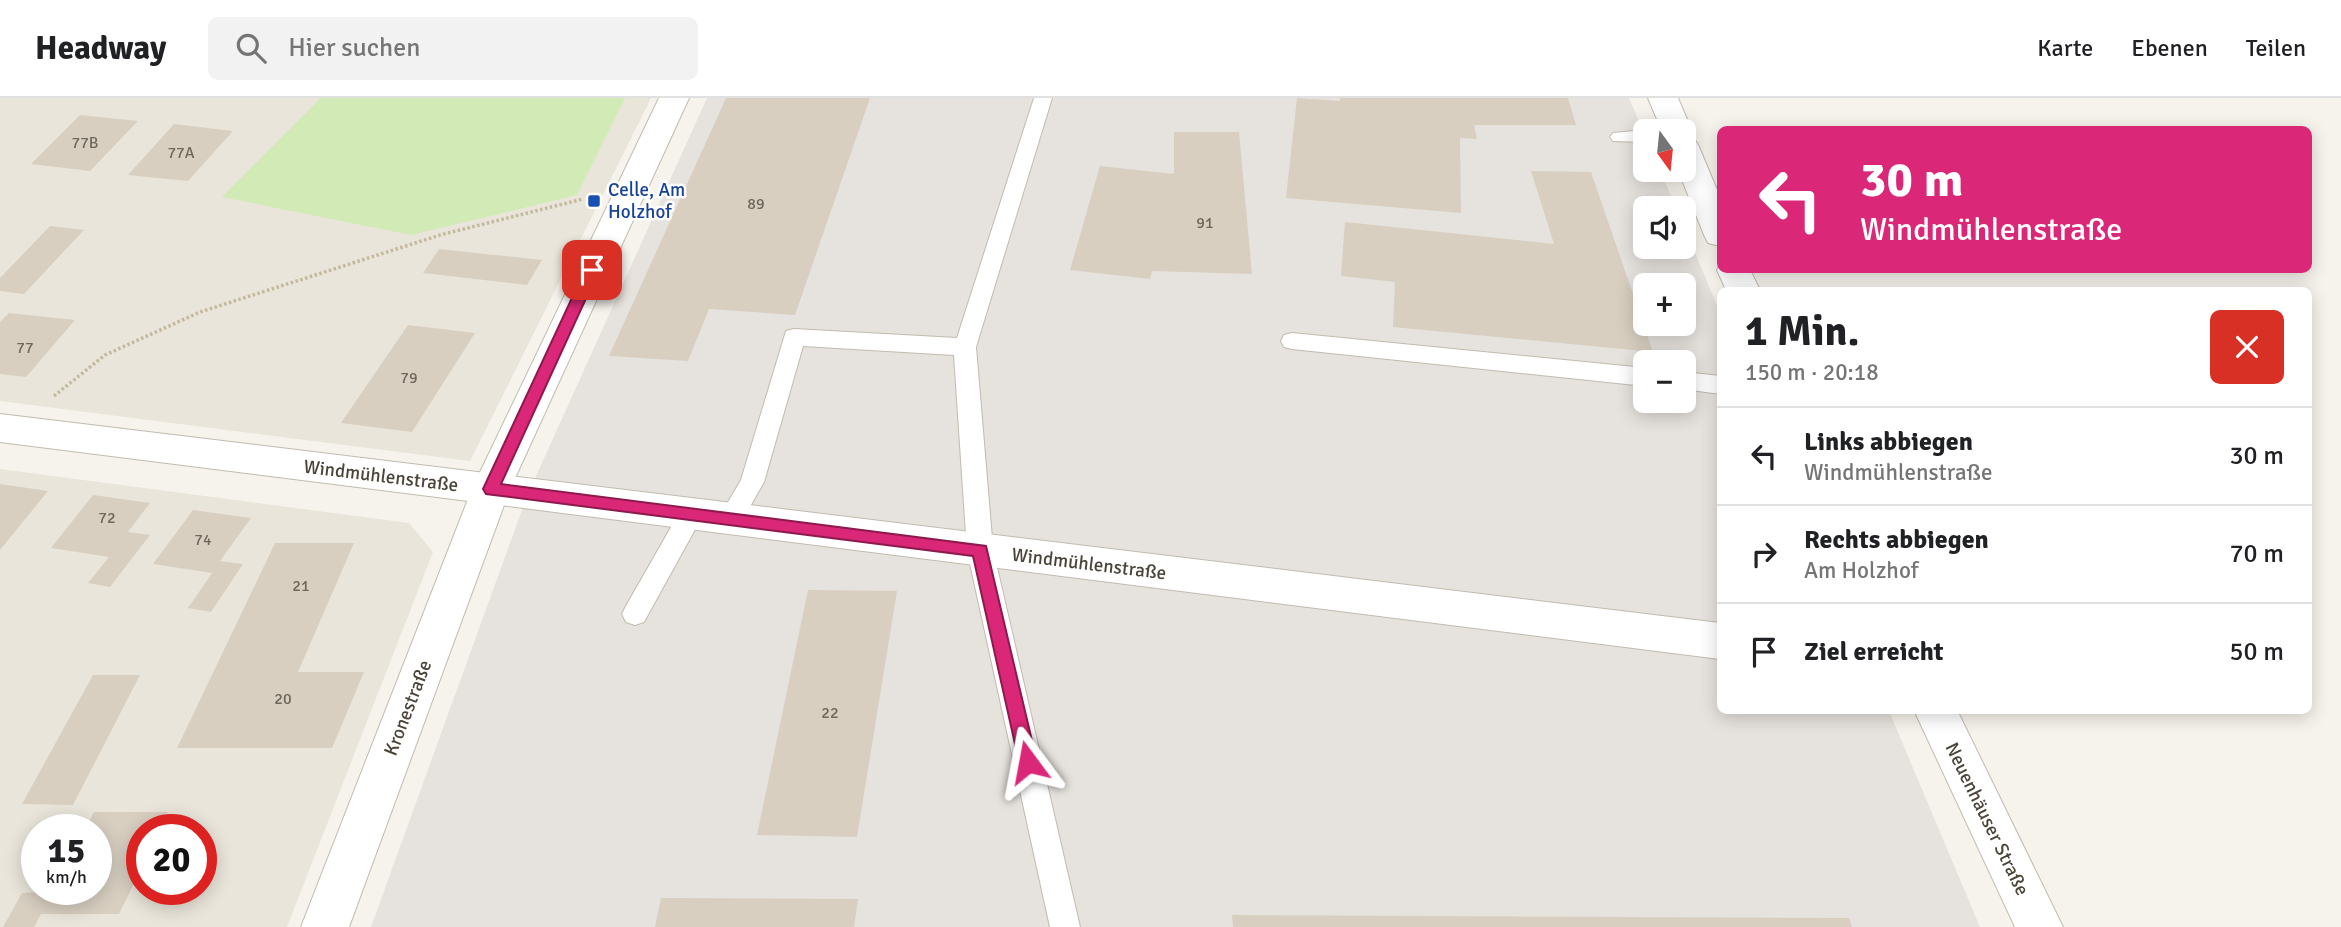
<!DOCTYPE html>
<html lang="de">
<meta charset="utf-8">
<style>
body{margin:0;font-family:Signika,sans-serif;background:#f2f2f2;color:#202124;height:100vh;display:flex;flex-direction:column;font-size:26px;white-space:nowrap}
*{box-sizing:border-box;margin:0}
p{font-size:23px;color:#757577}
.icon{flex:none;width:38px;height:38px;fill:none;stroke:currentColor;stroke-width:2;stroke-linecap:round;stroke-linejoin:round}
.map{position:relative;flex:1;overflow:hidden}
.details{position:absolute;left:1717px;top:189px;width:595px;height:427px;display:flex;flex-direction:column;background:#fff;border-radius:10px;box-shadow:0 4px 18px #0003}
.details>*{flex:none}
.guide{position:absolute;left:1717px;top:28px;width:595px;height:147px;border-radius:10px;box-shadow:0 4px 18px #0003;background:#db2777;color:#fff;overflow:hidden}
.needle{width:46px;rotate:165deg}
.buttons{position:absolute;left:1633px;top:21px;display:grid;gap:14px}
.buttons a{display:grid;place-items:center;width:63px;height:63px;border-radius:10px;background:#fff;box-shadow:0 4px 18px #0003;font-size:35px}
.speed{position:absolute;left:21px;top:716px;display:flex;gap:14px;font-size:35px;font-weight:700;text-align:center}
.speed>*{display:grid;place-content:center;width:91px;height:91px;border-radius:50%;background:#fff;box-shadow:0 4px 18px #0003;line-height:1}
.speed small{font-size:18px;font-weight:400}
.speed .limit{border:10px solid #d22;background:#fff;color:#111}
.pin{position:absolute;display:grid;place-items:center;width:60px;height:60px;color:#fff;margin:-30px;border-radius:14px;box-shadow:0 4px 10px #0006}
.me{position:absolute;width:77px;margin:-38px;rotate:347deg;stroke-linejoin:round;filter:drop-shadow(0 0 5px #0008)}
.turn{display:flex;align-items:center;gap:24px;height:147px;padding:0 28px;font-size:32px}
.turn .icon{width:91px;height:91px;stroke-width:2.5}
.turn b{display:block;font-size:49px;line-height:60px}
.round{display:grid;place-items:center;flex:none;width:74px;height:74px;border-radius:10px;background:#f2f2f2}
.head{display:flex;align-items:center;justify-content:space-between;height:119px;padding:0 28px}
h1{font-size:42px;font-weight:800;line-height:52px}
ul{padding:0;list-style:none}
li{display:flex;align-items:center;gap:21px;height:98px;padding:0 28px;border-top:2px solid #e0e0e0}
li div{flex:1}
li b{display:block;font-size:26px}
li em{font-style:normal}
header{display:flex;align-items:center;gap:42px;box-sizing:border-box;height:98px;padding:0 35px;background:#fff;border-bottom:2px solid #e0e0e0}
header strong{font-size:33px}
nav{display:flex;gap:38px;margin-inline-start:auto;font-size:24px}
.search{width:490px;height:63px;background:#f2f2f2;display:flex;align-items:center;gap:18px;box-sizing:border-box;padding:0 24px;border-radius:10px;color:#757577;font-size:26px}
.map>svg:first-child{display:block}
</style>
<header>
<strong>Headway</strong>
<div class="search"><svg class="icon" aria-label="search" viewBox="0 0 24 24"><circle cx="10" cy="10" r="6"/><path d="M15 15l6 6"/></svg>Hier suchen</div>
<nav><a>Karte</a><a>Ebenen</a><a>Teilen</a></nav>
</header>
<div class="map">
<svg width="2341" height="829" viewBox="0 0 2341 829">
<rect width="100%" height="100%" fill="#f6f3ec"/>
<path fill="#eae5da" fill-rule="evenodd" d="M 0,0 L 651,0 L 470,363 L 0,303 Z
M 0,371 L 409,425 L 433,454 L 287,829 L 0,829 ZM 37,732 L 96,732 L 96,791 L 37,791 ZM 142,732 L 201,732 L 201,791 L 142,791 Z"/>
<path fill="#e6e2dd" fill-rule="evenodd" d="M 707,0 L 1629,0 L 1645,37 L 1645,72 L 1660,72 L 1676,110 L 1645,110 L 1645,149 L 1684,149 L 1684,128 L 1720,215 L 1720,612 L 1889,613 L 1980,829 L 371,829 L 527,398 ZM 1645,187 L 1684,187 L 1684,226 L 1645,226 ZM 1645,264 L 1684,264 L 1684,303 L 1645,303 Z"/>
<path fill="#d2eab5" d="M 321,0 L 625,0 L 577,97 L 411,137 L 222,99 Z"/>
<path fill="#d8cfc1" d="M 726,0 L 870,0 L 795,217 L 709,211 L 688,263 L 609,258 Z
M 1297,0 L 1340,3 L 1340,0 L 1568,0 L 1576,27 L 1474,27 L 1477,41 L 1460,40 L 1461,115 L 1286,100 Z
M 80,17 L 138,23 L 90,73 L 31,66 Z
M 174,26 L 233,33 L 188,83 L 128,77 Z
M 1174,34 L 1239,34 L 1252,176 L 1152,173 L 1150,181 L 1070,172 L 1100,68 L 1174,76 Z
M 1531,73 L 1591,74 L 1653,254 L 1393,229 L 1395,184 L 1341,178 L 1345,124 L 1554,146 Z
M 50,128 L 84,132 L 24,196 L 0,193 L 0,180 Z
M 439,151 L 542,162 L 527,187 L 423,175 Z
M 9,215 L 75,222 L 26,279 L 0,276 L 0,224 Z
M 408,227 L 475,235 L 412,334 L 341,325 Z
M 0,386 L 48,393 L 0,452 Z
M 93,397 L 150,405 L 128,434 L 150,437 L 110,489 L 88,485 L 109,459 L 51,450 Z
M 193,412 L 251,420 L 220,463 L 243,466 L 211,514 L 188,510 L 212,475 L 153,466 Z
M 275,445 L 354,445 L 298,574 L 364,574 L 332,650 L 177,650 Z
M 808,492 L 897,493 L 857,739 L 757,737 Z
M 93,577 L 140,577 L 73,707 L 22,706 Z
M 94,714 L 168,714 L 160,732 L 142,732 L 142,769 L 119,816 L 41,816 L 34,829 L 3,829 L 22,795 L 96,791 L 96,732 L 85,732 Z
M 661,800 L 858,801 L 854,829 L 655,829 Z
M 1232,817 L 1849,820 L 1852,829 L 1233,829 Z"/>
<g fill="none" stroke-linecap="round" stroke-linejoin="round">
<defs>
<path id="service" d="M 1034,0 L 1052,0 L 976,249 L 993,452 L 1080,829 L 1050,829 L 967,452 L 954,257 L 803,248 L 764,384 L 739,428 L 730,431 L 721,428 L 718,421 L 741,382 L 786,233 L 794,231 L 957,240 Z
M 1645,32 L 1651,33 L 1645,33 L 1645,44 L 1613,43 L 1610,39 L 1613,35 Z
M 1292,235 L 1645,270 L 1645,288 L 1292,251 L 1284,249 L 1281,243 L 1284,237 Z
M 1684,274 L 1720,278 L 1720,296 L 1684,291 Z
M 691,407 L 700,410 L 703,417 L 644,524 L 635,527 L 626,524 L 622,516 L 626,508 L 682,410 Z"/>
<path id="minor" d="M 659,0 L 689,0 L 510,391 L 349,829 L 301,829 L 472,391 Z"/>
<path id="tertiary" d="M 1648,0 L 1678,0 L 1692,33 L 1688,40 L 1695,42 L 1699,49 L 1720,99 L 1720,148 L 1708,145 L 1704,137 L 1678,72 L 1684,72 L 1684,33 L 1662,33 Z
M 1720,167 L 1720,172 L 1750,172 L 1760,192 L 1726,192 L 1717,172 Z
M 0,316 L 1720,525 L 1720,561 L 0,344 Z
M 1914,612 L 1957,612 L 2063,829 L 2015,829 Z"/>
</defs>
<use href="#service" stroke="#c2bbae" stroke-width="2"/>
<use href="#minor" stroke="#c2bbae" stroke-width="2"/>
<use href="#tertiary" stroke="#c2bbae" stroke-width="2"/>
<path stroke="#c4b79f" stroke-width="3.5" stroke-dasharray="2.5 2.5" stroke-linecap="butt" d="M 54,298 L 105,257 L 200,214 L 440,137 L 583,101"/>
<use href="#service" fill="#fff" fill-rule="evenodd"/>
<use href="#minor" fill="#fff" fill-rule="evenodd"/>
<use href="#tertiary" fill="#fff" fill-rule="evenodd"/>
</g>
<path fill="#db2777" stroke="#8e194d" stroke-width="2" d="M 592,167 L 599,172 L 501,386 L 986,448 L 1037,664 L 1034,670 L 1028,672 L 1021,670 L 1019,664 L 973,458 L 486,396 L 483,391 L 585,172 Z"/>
<rect fill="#1a4fb4" stroke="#fff" stroke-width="2.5" x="587" y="96" width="14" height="14" rx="3.5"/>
<g text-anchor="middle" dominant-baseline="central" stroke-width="5" stroke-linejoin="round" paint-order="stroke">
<g font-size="16" fill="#6e675b">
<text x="85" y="45">77B</text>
<text x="181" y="55">77A</text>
<text x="756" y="106">89</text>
<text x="1205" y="125">91</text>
<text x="25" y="250">77</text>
<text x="409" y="280">79</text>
<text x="107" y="420">72</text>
<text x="203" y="442">74</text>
<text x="301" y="488">21</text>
<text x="283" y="601">20</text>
<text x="830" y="615">22</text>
</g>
<g font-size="19" fill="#164399" stroke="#fff" text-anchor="start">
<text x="608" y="92">Celle, Am<tspan x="608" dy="22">Holzhof</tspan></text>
</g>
<g font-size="19" fill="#4b4439" stroke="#fff">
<text transform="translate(381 378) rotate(7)">Windmühlenstraße</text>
<text transform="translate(1089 466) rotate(7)">Windmühlenstraße</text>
<text transform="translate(408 610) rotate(-69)">Kronestraße</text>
<text transform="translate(1987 721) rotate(64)">Neuenhäuser Straße</text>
</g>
</g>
</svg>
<div class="buttons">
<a><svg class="needle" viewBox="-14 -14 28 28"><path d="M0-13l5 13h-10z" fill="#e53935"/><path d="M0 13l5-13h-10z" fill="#757577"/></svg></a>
<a><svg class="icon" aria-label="sound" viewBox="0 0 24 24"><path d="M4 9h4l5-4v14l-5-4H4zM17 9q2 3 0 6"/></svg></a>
<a>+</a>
<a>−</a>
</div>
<div class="speed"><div>15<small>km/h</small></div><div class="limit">20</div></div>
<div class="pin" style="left:592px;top:172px;background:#d93025"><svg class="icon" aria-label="arrive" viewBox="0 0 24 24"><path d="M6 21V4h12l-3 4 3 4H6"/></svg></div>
<svg class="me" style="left:1028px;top:664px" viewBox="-20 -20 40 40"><path d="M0-17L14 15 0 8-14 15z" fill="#db2777" stroke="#fff" stroke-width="4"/></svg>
<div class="guide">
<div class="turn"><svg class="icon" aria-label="left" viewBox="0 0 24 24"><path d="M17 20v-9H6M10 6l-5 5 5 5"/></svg><div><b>30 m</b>Windmühlenstraße</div></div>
</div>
<section class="details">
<div class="head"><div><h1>1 Min.</h1><p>150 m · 20:18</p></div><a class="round" style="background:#d93025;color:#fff"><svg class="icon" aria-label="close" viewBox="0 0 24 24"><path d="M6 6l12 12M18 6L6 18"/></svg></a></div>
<ul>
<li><svg class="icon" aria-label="left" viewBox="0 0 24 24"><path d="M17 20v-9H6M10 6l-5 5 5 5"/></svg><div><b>Links abbiegen</b><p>Windmühlenstraße</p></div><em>30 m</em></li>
<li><svg class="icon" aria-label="right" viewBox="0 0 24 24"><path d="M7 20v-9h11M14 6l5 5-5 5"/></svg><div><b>Rechts abbiegen</b><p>Am Holzhof</p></div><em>70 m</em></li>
<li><svg class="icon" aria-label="arrive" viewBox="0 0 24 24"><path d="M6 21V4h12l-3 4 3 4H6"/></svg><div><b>Ziel erreicht</b></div><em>50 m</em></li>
</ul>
</section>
</div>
